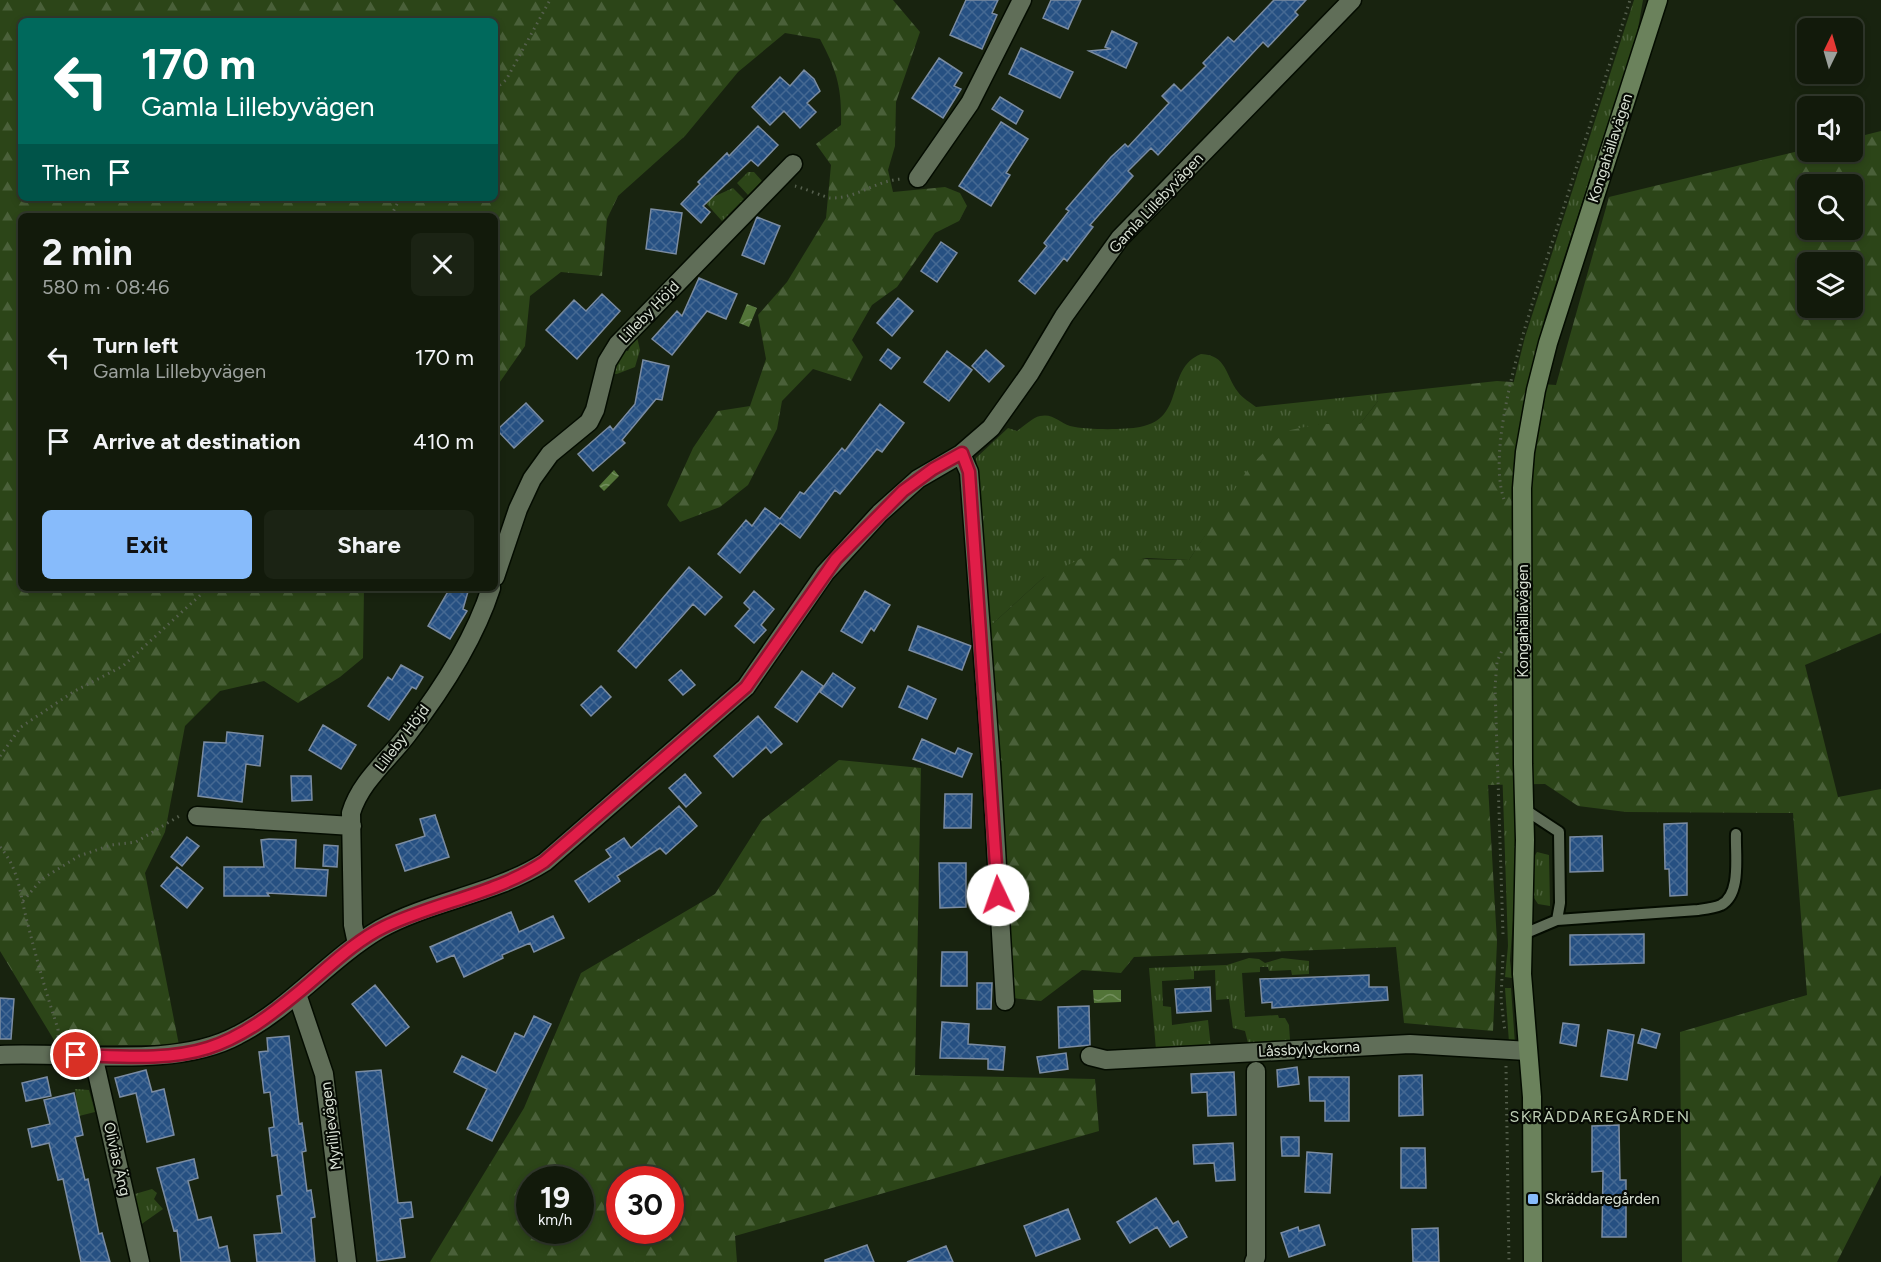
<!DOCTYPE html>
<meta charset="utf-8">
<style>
body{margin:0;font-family:Figtree,sans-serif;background:#1b2314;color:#f1f3f6;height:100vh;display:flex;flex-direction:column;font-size:22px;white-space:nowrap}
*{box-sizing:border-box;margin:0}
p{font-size:20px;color:#9ca19d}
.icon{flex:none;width:33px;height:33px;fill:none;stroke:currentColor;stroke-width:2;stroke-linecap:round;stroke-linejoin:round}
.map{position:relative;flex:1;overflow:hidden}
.side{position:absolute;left:18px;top:213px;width:480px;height:378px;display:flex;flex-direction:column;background:#121a0b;border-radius:9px;box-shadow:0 3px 9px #0003,0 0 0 2px #31382c}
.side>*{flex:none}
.top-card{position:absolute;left:18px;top:18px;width:480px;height:183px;border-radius:9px;box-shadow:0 3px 9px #0003,0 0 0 2px #31382c;background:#00695c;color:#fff;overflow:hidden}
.needle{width:39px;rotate:5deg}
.controls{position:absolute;left:1797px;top:18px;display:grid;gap:12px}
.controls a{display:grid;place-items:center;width:66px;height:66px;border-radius:9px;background:#121a0b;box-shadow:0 3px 9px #0003,0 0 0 2px #31382c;font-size:30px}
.speed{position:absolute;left:516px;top:1166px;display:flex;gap:12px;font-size:30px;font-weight:700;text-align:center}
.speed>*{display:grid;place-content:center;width:78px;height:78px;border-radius:50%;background:#121a0b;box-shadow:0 3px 9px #0003,0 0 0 2px #31382c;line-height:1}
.speed small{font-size:15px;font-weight:400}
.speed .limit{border:9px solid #d22;background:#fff;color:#111}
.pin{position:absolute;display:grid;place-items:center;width:51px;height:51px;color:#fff;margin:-26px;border:3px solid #fff;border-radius:50%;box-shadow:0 2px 6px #0007}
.me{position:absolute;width:66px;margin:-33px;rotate:357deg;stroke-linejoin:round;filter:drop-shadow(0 0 4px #0008)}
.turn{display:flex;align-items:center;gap:21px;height:126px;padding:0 24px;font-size:27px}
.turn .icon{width:78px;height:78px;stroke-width:2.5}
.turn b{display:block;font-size:42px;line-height:51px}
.then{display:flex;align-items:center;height:57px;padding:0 24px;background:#0003;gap:12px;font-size:22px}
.round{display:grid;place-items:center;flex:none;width:63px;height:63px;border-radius:9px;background:#1b2314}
.head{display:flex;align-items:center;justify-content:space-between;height:102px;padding:0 24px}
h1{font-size:36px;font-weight:700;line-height:45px}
.action{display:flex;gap:12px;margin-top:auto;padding:12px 24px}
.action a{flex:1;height:69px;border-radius:9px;background:#87bbfb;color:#111;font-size:24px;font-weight:700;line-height:69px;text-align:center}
.action a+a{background:#1b2314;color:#f1f3f6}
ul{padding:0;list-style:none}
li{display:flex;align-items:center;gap:18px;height:84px;padding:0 24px}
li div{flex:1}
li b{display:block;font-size:22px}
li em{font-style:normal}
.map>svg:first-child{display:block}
</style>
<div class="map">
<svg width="1881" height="1262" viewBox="0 0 1881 1262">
<defs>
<pattern id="grass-tufts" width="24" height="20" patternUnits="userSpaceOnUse" patternTransform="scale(1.5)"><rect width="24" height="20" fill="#2c4518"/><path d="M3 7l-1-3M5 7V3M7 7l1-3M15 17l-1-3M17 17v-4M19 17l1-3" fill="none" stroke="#4a6039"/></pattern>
<pattern id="forest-firs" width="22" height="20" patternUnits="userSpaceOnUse" patternTransform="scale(1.5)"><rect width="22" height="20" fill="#2c4518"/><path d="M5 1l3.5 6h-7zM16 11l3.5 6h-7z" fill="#4a6039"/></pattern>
<pattern id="water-waves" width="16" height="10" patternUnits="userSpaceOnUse" patternTransform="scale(1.5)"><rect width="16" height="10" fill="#527438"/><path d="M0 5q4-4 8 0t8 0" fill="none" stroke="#728e5d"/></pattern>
<pattern id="building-cross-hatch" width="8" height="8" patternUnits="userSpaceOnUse" patternTransform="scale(1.5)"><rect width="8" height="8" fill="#265082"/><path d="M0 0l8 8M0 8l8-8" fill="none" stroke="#456993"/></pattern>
</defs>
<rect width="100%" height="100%" fill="#18230f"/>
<path fill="url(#grass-tufts)" d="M 1634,0 L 1643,0 L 1637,34 L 1545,316 L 1521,416 L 1511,393 L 1525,337 Z
M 748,172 L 754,172 L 762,181 L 748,195 L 737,183 Z
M 733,188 L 744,199 L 722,221 L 704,201 Z
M 637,337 L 640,350 L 635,367 L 617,374 L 608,373 L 621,350 L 628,351 L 631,345 L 628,342 Z
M 1201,354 C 1227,355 1225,375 1238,392 C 1242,398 1251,403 1256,407 L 1377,394 L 1378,401 L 1360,424 L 1319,424 L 1231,497 L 1189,560 L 1147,558 L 1044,577 L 987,629 L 976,458 L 1008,428 L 1017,431 C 1023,427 1033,417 1040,416 C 1053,413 1060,423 1070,426 C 1087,430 1123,430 1140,427 C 1187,418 1164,369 1201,354 Z
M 1514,694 L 1516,880 L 1510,960 L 1512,978 L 1505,977 L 1508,946 L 1502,765 Z
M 1537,852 L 1549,855 L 1550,906 L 1538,904 L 1534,898 L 1534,857 Z
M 1249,958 L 1259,959 L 1265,963 L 1282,958 L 1309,961 L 1309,974 L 1292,975 L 1291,970 L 1269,971 L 1268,967 L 1260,967 L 1260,972 L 1242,973 L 1245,1017 L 1278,1015 L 1279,1018 L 1285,1018 L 1289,1025 L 1290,1040 L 1248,1043 L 1245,1031 L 1233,1028 L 1229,999 L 1216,1000 L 1215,970 L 1194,971 L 1194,979 L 1162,981 L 1163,1006 L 1171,1007 L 1172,1025 L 1208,1020 L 1211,1048 L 1156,1050 L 1149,968 L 1227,965 Z
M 1505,988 L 1511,988 L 1515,1044 L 1509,1042 Z
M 75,1089 L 89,1090 L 95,1112 L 79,1116 Z
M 152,1189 L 157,1193 L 154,1199 L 163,1209 L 136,1228 L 128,1196 Z"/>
<path fill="url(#forest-firs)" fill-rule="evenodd" d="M 0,0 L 893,0 L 920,32 L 896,102 L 895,146 L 888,170 L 893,192 L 945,187 L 960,193 L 967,206 L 959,221 L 935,233 L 897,287 L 872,305 L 852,340 L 863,357 L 851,381 L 813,369 L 782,401 L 777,429 L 748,485 L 720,507 L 680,522 L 667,505 L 693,448 L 718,411 L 750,406 L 766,359 L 758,315 L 787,282 L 826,218 L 831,165 L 816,144 L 841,125 C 842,88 837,71 820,39 L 785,33 L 738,72 L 685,136 L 618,196 L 607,219 L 602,276 L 561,272 L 530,296 L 525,346 L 495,389 L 495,216 L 21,216 L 21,588 L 364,588 L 363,658 L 340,677 L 298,703 L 264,681 L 220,691 L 185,726 L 165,832 L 145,873 L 179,1045 L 57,1045 L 0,951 ZM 21,21 L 495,21 L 495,198 L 21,198 Z
M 1881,131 L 1881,633 L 1805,665 L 1838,797 L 1881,789 L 1881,1175 L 1837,1262 L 1682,1262 L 1680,1032 L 1807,995 L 1793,813 L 1626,812 L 1578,806 L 1545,784 L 1488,785 L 1497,942 L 1493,1031 L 1404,1023 L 1396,947 L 1134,957 L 1121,973 L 1082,970 L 1041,1001 L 1012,998 L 987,629 L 1044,577 L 1082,558 L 1189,560 L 1250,466 L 1286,431 L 1319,424 L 1360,424 L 1378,401 L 1377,394 L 1497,381 L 1556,385 L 1609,197 L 1807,149 L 1808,152 L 1852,152 L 1853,138 ZM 1808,184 L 1852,184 L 1852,230 L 1808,230 ZM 1808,262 L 1852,262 L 1852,308 L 1808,308 Z
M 839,760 L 921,768 L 915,1075 L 1095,1079 L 1099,1131 L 735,1236 L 737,1262 L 430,1262 L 524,1108 L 581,973 L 715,894 L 762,820 ZM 530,1179 L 580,1179 L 580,1230 L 530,1230 ZM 620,1179 L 670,1179 L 670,1230 L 620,1230 Z"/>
<path fill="url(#water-waves)" d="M 747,304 L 757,308 L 749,327 L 739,323 Z
M 614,470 L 619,476 L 604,491 L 599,486 Z
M 1093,990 L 1121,990 L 1121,1002 L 1094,1003 Z"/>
<path fill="url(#building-cross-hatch)" stroke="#7b8ca2" stroke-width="1.5" d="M 966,0 L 998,0 L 992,13 L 997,15 L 982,49 L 950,35 Z
M 1051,0 L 1081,0 L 1068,29 L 1043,18 Z
M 1274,0 L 1306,0 L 1295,12 L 1298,15 L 1268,47 L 1263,42 L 1158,155 L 1151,148 L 1128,171 L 1133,176 L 1090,225 L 1093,227 L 1067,261 L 1064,258 L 1035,294 L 1019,281 L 1047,246 L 1044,243 L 1069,211 L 1066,209 L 1111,157 L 1125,144 L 1128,147 L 1169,103 L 1162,96 L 1174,84 L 1181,91 L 1206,66 L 1203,63 L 1228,37 L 1234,42 Z
M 1112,31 L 1137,43 L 1126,68 L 1089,51 L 1111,49 L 1105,47 Z
M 1021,48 L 1073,72 L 1060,98 L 1009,74 Z
M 939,58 L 962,73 L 954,86 L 961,89 L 943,118 L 912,98 Z
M 804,70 L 814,79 L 820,91 L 807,103 L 816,112 L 800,128 L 784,111 L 770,125 L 752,107 L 780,77 L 790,86 Z
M 1000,97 L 1023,111 L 1016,124 L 992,109 Z
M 1001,122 L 1028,139 L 1006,173 L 1010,175 L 991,206 L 959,186 Z
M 758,126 L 778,145 L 758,166 L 751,160 L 703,206 L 710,212 L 701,223 L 681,204 L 700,184 L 698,182 L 727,153 L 729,156 Z
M 651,209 L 682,213 L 676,254 L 646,249 Z
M 757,217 L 780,226 L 764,264 L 742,255 Z
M 941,242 L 957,253 L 937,282 L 921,271 Z
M 699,278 L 737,294 L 726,319 L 707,311 L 672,355 L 652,339 L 677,311 L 682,316 Z
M 602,294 L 620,311 L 577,359 L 546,330 L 574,300 L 586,311 Z
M 898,298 L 913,311 L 892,336 L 877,323 Z
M 888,349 L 900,358 L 891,369 L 880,360 Z
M 986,350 L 1004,366 L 989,382 L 972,366 Z
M 947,351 L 972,370 L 949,401 L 924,382 Z
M 643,360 L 669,366 L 662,400 L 656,399 L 622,440 L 625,443 L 593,471 L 578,454 L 610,426 L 613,430 L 635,404 Z
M 526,403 L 543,421 L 514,448 L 497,430 Z
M 880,404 L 904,423 L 882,452 L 877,449 L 840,494 L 835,490 L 800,538 L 780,523 L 740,573 L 718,554 L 746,520 L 752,526 L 765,508 L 780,519 L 800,492 L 804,494 L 842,448 L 845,451 Z
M 689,567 L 722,597 L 705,615 L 693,604 L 636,668 L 618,651 Z
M 450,588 L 469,588 L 463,609 L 467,611 L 450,639 L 428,626 Z
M 754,591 L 774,609 L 761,625 L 766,630 L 754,643 L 735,626 L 750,609 L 744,603 Z
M 865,591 L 890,605 L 874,631 L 871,628 L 862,643 L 841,631 Z
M 918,626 L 971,646 L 962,670 L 909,650 Z
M 401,665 L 423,677 L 416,689 L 412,687 L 389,720 L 368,706 L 388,677 L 392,680 Z
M 681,670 L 695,685 L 683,695 L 669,680 Z
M 802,671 L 823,686 L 797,722 L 775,707 Z
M 833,673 L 855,688 L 842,707 L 820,692 Z
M 601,686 L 611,697 L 591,716 L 581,705 Z
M 908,686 L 936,699 L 927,719 L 899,707 Z
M 758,716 L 782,744 L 771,753 L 766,747 L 733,777 L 714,756 Z
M 323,725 L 356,745 L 341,769 L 309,750 Z
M 227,732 L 263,736 L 260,766 L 246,764 L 242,802 L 198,796 L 204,742 L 226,743 Z
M 922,739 L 955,754 L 958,748 L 972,754 L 962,777 L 913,759 Z
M 685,774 L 701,793 L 686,807 L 669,788 Z
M 291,776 L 311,776 L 312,800 L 292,801 Z
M 945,794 L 972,794 L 971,828 L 944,828 Z
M 679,806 L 697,826 L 666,854 L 660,848 L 617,876 L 620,881 L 589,902 L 575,881 L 611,857 L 606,850 L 624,838 L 631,848 Z
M 435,815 L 449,857 L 405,871 L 396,845 L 425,836 L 420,819 Z
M 1687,823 L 1687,895 L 1670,896 L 1669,869 L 1665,869 L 1664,824 Z
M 1602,836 L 1603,871 L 1570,872 L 1570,837 Z
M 187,837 L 199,846 L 182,866 L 171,857 Z
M 269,839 L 296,840 L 295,868 L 328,870 L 326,896 L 267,893 L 269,896 L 224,896 L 224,867 L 264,867 L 261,840 Z
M 324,845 L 338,846 L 337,867 L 323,866 Z
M 939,863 L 966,863 L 966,907 L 940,908 Z
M 177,867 L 203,888 L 187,908 L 161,886 Z
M 511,912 L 519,932 L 553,916 L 564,938 L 534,952 L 530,943 L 502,955 L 503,958 L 464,977 L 454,955 L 437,962 L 430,947 Z
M 1644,934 L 1644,963 L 1570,965 L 1570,935 Z
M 942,952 L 967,952 L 967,986 L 941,986 Z
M 1369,975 L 1369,987 L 1387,987 L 1388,1000 L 1272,1008 L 1272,1002 L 1262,1003 L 1260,979 Z
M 977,983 L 992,983 L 991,1009 L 977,1009 Z
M 375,985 L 409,1027 L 386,1046 L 352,1004 Z
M 1210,987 L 1211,1011 L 1177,1013 L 1175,989 Z
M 0,998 L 14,999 L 11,1039 L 0,1039 Z
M 1089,1006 L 1090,1045 L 1059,1048 L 1058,1007 Z
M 534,1016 L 551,1024 L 492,1141 L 467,1129 L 487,1089 L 454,1072 L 462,1056 L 496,1073 L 515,1033 L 524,1037 Z
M 942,1022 L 969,1024 L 968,1044 L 1005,1047 L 1003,1070 L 988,1069 L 988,1059 L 940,1058 Z
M 1563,1023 L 1579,1025 L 1576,1046 L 1560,1043 Z
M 1642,1029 L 1660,1034 L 1656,1048 L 1638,1043 Z
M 1608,1030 L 1634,1035 L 1627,1080 L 1601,1076 Z
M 289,1036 L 299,1124 L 302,1123 L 306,1151 L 302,1152 L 307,1191 L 311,1190 L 315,1217 L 311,1218 L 315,1262 L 257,1262 L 254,1235 L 282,1233 L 277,1196 L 282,1195 L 277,1155 L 272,1156 L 269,1128 L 274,1127 L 270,1092 L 264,1093 L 259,1052 L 268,1051 L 267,1038 Z
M 1066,1053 L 1068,1069 L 1040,1073 L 1037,1057 Z
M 1297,1067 L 1299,1084 L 1278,1087 L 1277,1070 Z
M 146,1070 L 152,1092 L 164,1089 L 174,1135 L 147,1142 L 136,1093 L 120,1097 L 115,1078 Z
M 381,1070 L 398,1203 L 411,1202 L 413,1217 L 400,1219 L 405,1257 L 377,1261 L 356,1072 Z
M 1234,1072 L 1236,1115 L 1208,1116 L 1207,1092 L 1192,1093 L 1191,1074 Z
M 1422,1075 L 1423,1115 L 1399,1116 L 1399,1076 Z
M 47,1077 L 51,1096 L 26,1101 L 22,1083 Z
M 1309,1077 L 1349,1077 L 1349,1121 L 1325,1121 L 1325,1101 L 1310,1101 Z
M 74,1093 L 83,1135 L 75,1137 L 85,1180 L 88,1179 L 99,1234 L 102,1233 L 110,1262 L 81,1262 L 63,1179 L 58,1180 L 49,1143 L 32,1147 L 28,1129 L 50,1124 L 44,1100 Z
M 1619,1125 L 1620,1180 L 1626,1180 L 1626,1237 L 1602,1237 L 1603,1171 L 1592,1172 L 1592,1126 Z
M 1281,1137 L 1299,1137 L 1299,1156 L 1282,1156 Z
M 1233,1143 L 1235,1180 L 1216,1181 L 1214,1163 L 1194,1164 L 1193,1145 Z
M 1401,1148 L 1425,1148 L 1426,1188 L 1401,1188 Z
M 1307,1152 L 1332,1154 L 1330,1193 L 1305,1192 Z
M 194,1159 L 198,1178 L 188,1181 L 198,1220 L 211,1217 L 219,1248 L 227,1246 L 230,1262 L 181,1262 L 177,1230 L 174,1231 L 157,1168 Z
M 1156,1198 L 1173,1224 L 1178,1221 L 1187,1237 L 1170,1247 L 1157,1227 L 1130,1243 L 1117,1222 Z
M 1068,1209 L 1080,1239 L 1036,1256 L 1024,1226 Z
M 1319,1225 L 1325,1245 L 1289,1257 L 1281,1233 L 1298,1227 L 1299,1231 Z
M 1438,1228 L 1439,1262 L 1413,1262 L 1412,1229 Z
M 867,1245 L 874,1262 L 825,1262 L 825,1260 Z
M 946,1246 L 953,1262 L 907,1262 Z"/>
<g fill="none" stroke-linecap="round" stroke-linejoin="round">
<defs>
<path id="lane" d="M 1557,920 L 1698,910 C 1705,909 1714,908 1721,905 C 1742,894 1735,854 1736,834
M 1524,934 L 1557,920 L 1560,903 L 1559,832 L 1524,809"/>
<path id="street" d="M 918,178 L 970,103 L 1022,0
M 961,454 L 969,472 L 991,764 L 1005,1001
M 495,577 L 518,509 L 532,479 L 550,454 L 589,422 L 595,410 L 607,362 L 618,344 L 793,164
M 197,816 L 352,826
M 357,944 L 353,925 L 351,813 C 360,782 388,760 407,735 C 441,691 474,641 491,588
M 297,994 L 324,1074 L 347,1262
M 0,1055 C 72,1051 174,1070 238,1035 C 291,1008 329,959 380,929 C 430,901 495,894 545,862 L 746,687 L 825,573 L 880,513 L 918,479 L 961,454 L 991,428 L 1030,373 L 1064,316 L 1120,238 L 1352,0
M 93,1055 L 140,1262
M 1090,1056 L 1106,1060 L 1410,1044 L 1528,1051
M 1254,1262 L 1256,1257 L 1256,1071"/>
<path id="secondary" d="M 1533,1262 L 1532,1097 L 1522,974 L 1525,840 L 1523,764 L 1522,488 L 1525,452 L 1536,390 L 1548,343 L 1658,0"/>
</defs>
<use href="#lane" stroke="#040c00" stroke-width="14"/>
<use href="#street" stroke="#040c00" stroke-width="21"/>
<use href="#secondary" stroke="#040c00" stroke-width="21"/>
<path stroke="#56604e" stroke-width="3" stroke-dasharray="1.5 4.5" stroke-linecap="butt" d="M 495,89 L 506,80 L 550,0
M 795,186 C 803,188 825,197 830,198 C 857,199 876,180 902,179
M 391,216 L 400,198
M 1504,499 C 1482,438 1541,277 1562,213 C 1584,142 1608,71 1630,0
M 0,756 L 21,727 L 73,692 L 123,666 L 208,588
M 0,847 C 19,868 20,895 27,921 C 36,957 46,993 58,1029 L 58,1039
M 23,901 L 42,879 L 79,856 L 111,845 L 136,842 L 181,815
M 1503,934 L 1495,688 L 1497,662 L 1503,648
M 1503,955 L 1501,999 L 1505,1032
M 1506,1066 L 1509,1262"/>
<use href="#lane" stroke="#606e58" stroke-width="10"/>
<use href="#street" stroke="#606e58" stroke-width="18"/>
<use href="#secondary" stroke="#6b825c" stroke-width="18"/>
</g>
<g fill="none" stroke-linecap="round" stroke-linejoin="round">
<defs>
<path id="route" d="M 76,1055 C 117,1056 167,1061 208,1048 C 243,1037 272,1014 300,991 C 327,969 353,942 384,927 C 436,902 496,894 544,862 L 746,687 L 836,559 L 903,491 L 933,469 L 962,453 L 969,472 L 998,895"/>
</defs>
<use href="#route" stroke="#92132f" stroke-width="15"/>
<use href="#route" stroke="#e11d48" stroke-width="10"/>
</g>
<rect fill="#87bbfb" stroke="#060a04" stroke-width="2" x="1527" y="1193" width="12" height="12" rx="3"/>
<g text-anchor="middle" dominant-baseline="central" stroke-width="4.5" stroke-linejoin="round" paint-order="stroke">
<g font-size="15" fill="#dae2d5" stroke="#060a04">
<text transform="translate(1610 148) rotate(-72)">Kongahällavägen</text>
<text transform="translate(1156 203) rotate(-47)">Gamla Lillebyvägen</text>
<text transform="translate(649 312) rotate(-46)">Lilleby Höjd</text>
<text transform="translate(1523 621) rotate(-90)">Kongahällavägen</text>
<text transform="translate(402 738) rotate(-53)">Lilleby Höjd</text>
<text transform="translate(1309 1049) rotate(-3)">Låssbylyckorna</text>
<text transform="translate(331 1126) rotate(-97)">Myrliljevägen</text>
<text transform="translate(117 1159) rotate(77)">Olivias Äng</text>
</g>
<g font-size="15" fill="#dae2d5" stroke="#060a04" text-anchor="start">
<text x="1545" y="1199">Skräddaregården</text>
</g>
<g font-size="16" letter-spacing="1.5" fill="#beceb5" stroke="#060a04">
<text x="1600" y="1116">SKRÄDDAREGÅRDEN</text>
</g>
</g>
</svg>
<div class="controls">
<a><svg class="needle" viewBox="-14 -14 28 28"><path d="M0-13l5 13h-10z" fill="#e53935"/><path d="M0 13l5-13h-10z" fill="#9ca19d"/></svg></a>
<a><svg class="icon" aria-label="sound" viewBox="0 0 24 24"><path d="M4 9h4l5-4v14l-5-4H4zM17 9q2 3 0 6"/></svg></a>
<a><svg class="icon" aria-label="search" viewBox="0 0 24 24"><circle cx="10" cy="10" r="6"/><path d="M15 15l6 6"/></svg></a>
<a><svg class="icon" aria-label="layers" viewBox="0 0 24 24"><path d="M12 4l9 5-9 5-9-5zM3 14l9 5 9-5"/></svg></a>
</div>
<div class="speed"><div>19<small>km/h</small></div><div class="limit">30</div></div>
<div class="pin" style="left:76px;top:1055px;background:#d93025"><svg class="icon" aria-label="arrive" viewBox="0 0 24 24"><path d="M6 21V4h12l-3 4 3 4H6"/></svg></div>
<svg class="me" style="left:998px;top:895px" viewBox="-20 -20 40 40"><circle r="19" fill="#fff"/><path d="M0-13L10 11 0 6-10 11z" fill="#e11d48"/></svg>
<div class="top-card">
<div class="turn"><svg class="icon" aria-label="left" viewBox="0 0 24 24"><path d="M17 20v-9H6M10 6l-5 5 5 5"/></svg><div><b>170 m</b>Gamla Lillebyvägen</div></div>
<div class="then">Then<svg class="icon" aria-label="arrive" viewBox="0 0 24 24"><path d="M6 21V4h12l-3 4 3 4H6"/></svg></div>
</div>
<section class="side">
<div class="head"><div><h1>2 min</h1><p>580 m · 08:46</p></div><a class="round"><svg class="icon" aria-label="close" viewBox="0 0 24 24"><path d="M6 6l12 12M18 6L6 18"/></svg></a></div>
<ul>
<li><svg class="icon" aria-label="left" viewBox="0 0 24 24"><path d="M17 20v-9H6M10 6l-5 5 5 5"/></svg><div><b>Turn left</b><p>Gamla Lillebyvägen</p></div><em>170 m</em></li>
<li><svg class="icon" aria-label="arrive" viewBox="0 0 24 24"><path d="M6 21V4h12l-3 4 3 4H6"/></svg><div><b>Arrive at destination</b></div><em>410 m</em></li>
</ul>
<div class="action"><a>Exit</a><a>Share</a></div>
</section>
</div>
